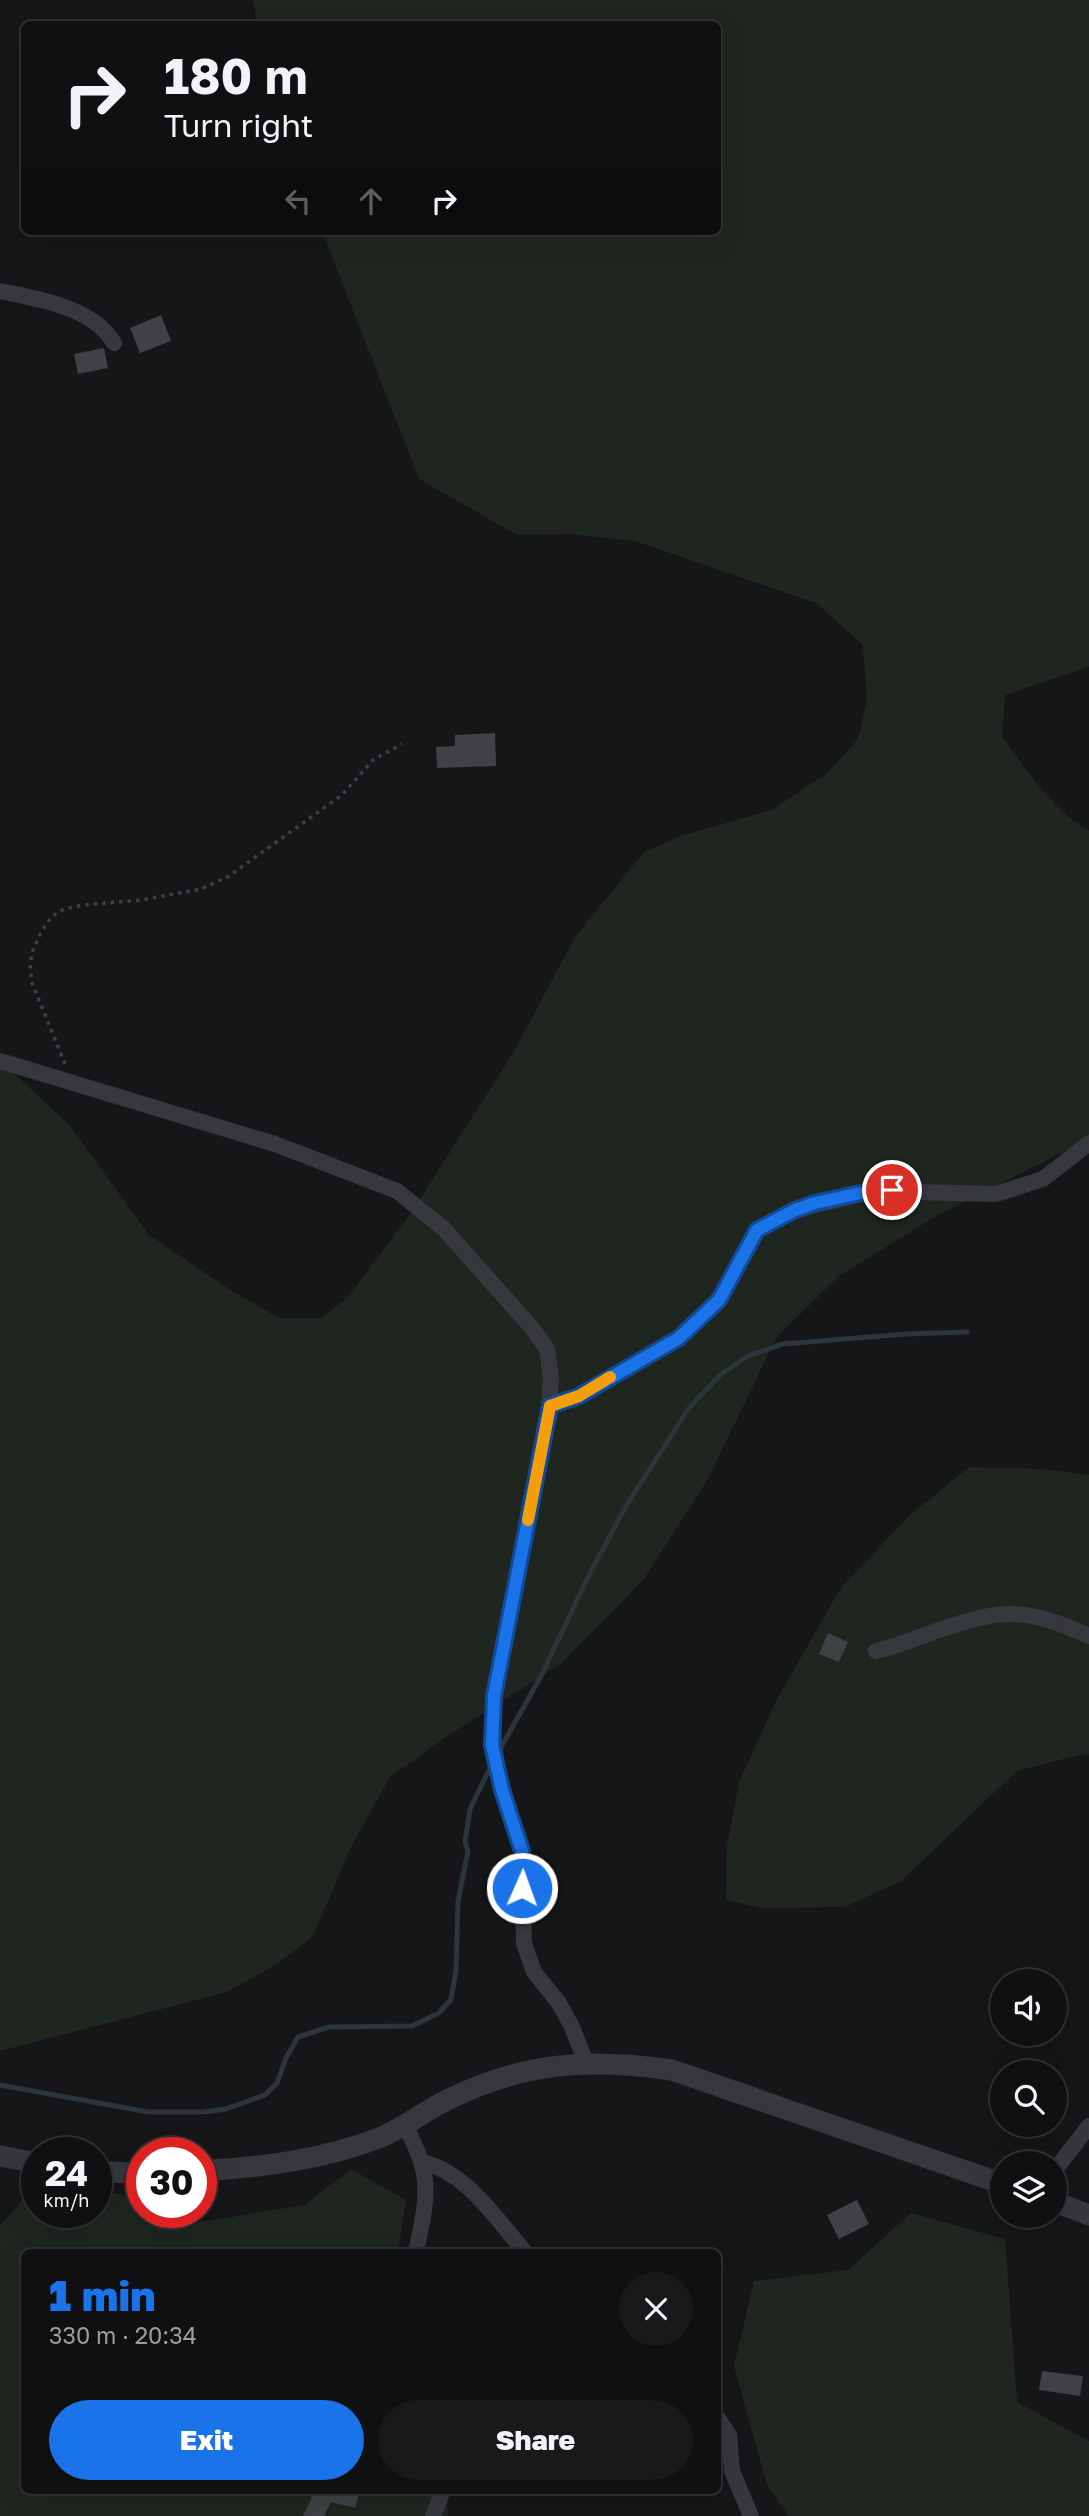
<!DOCTYPE html>
<meta charset="utf-8">
<style>
body{margin:0;font-family:"Golos Text",sans-serif;background:#19191b;color:#f1f3f6;height:100vh;display:flex;flex-direction:column;font-size:26px;white-space:nowrap}
*{box-sizing:border-box;margin:0}
p{font-size:23px;color:#9c9d9f}
.icon{flex:none;width:38px;height:38px;fill:none;stroke:currentColor;stroke-width:2;stroke-linecap:round;stroke-linejoin:round}
.map{position:relative;flex:1;overflow:hidden}
.side{position:absolute;left:21px;top:2249px;width:700px;height:245px;display:flex;flex-direction:column;background:#101012;border-radius:10px;box-shadow:0 7px 28px #0002,0 0 0 2px #303032}
.side>*{flex:none}
.guide{position:absolute;left:21px;top:21px;width:700px;height:214px;border-radius:10px;box-shadow:0 7px 28px #0002,0 0 0 2px #303032;background:#101012;color:#f1f3f6;overflow:hidden}
.buttons{position:absolute;left:990px;top:1969px;display:grid;gap:14px}
.buttons a{display:grid;place-items:center;width:77px;height:77px;border-radius:50%;background:#101012;box-shadow:0 7px 28px #0002,0 0 0 2px #303032;font-size:35px}
.speed{position:absolute;left:21px;top:2137px;display:flex;gap:14px;font-size:35px;font-weight:700;text-align:center}
.speed>*{display:grid;place-content:center;width:91px;height:91px;border-radius:50%;background:#101012;box-shadow:0 7px 28px #0002,0 0 0 2px #303032;line-height:1}
.speed small{font-size:18px;font-weight:400}
.speed .limit{border:10px solid #d22;background:#fff;color:#111}
.pin{position:absolute;display:grid;place-items:center;width:60px;height:60px;color:#fff;margin:-30px;border:4px solid #fff;border-radius:50%;box-shadow:0 2px 7px #0007}
.me{position:absolute;width:77px;margin:-38px;rotate:2deg;stroke-linejoin:round;filter:drop-shadow(0 0 5px #0008)}
.turn{display:flex;align-items:center;gap:24px;height:147px;padding:0 28px;font-size:32px}
.turn .icon{width:91px;height:91px;stroke-width:2.5}
.turn b{display:block;font-size:49px;line-height:60px}
.lanes{display:flex;align-items:center;height:66px;padding:0 28px;background:#0003;justify-content:center;gap:35px;direction:ltr}
.lanes .off{opacity:.35}
.round{display:grid;place-items:center;flex:none;width:74px;height:74px;border-radius:37px;background:#19191b}
.headline{display:flex;align-items:center;justify-content:space-between;height:119px;padding:0 28px}
h1{font-size:42px;font-weight:800;line-height:52px;color:#1a73e8}
.action{display:flex;gap:14px;margin-top:auto;padding:14px 28px}
.action a{flex:1;height:80px;border-radius:42px;background:#1a73e8;color:#fff;font-size:28px;font-weight:800;line-height:80px;text-align:center}
.action a+a{background:#19191b;color:#f1f3f6}
.map>svg:first-child{display:block}
</style>
<div class="map">
<svg width="1089" height="2516" viewBox="0 0 1089 2516">
<rect width="100%" height="100%" fill="#161618"/>
<path fill="#1e261f" d="M 253,0 L 1089,0 L 1089,667 L 1005,695 L 1002,736 C 1027,770 1052,810 1089,831 L 1089,1139 L 938,1215 L 839,1276 L 776,1338 L 708,1479 L 644,1579 L 562,1663 L 446,1737 L 390,1777 L 351,1847 L 313,1936 L 277,1964 L 227,1992 L 0,2051 L 0,1060 L 71,1127 L 149,1235 L 229,1289 L 279,1318 L 322,1318 L 347,1298 L 413,1210 L 513,1053 L 575,937 L 643,853 L 680,836 L 772,810 L 827,773 L 858,739 L 867,700 L 863,645 L 816,603 L 635,541 L 571,534 L 517,535 L 419,479 L 322,231 L 718,231 L 718,24 L 257,24 Z
M 969,1467 L 1043,1469 L 1089,1475 L 1089,1755 L 1083,1754 L 1017,1771 L 901,1881 L 845,1907 L 762,1908 L 726,1900 L 727,1847 L 739,1782 L 775,1703 L 840,1589 L 909,1516 Z
M 351,2169 L 406,2200 L 398,2252 L 24,2252 L 24,2490 L 447,2490 L 448,2516 L 0,2516 L 0,2226 L 35,2186 L 37,2212 L 96,2212 L 96,2192 L 142,2196 L 142,2212 L 169,2212 L 188,2224 L 305,2205 Z
M 911,2213 L 1005,2239 L 1017,2402 L 1089,2441 L 1089,2516 L 789,2516 L 767,2485 L 734,2366 L 754,2281 L 848,2270 Z"/>
<g fill="none" stroke-linecap="round" stroke-linejoin="round">
<path stroke="#2c353c" stroke-width="5" d="M 499,1751 L 541,1676 L 589,1575 L 626,1506 L 689,1408 L 720,1375 L 748,1356 L 783,1344 L 906,1334 L 967,1332
M 0,2085 L 148,2112 L 203,2112 L 226,2109 L 265,2095 L 277,2083 L 286,2058 L 298,2037 L 329,2027 L 412,2026 L 439,2013 L 451,1999 L 456,1971 L 458,1901 L 468,1851 L 465,1842 L 470,1809 L 491,1766"/>
</g>
<path fill="#404145" d="M 161,315 L 171,341 L 140,353 L 130,328 Z
M 104,348 L 108,368 L 78,374 L 74,354 Z
M 495,733 L 496,766 L 437,768 L 436,747 L 455,746 L 455,735 Z
M 828,1633 L 848,1642 L 839,1662 L 819,1654 Z
M 857,2200 L 869,2224 L 839,2239 L 827,2215 Z
M 1042,2371 L 1083,2376 L 1080,2396 L 1039,2390 Z
M 307,2490 L 360,2490 L 355,2508 L 331,2502 L 324,2516 L 303,2516 L 312,2497 L 306,2495 Z"/>
<g fill="none" stroke-linecap="round" stroke-linejoin="round">
<path stroke="#3d3f44" stroke-width="3.5" stroke-dasharray="3.5 5" stroke-linecap="butt" d="M 65,1064 L 32,983 L 30,964 L 33,950 L 41,932 L 52,916 L 64,909 L 84,905 L 141,900 L 201,889 L 229,876 L 342,795 L 373,760 L 402,744"/>
<path stroke="#37383d" stroke-width="16" d="M 0,291 C 38,299 93,307 114,343
M 0,1061 L 275,1144 L 397,1191 L 444,1229 L 532,1328 L 547,1349 L 551,1379 L 549,1406 L 494,1696 L 492,1726 L 498,1774 L 522,1851 L 524,1943 L 534,1972 L 559,2003 L 572,2027 L 583,2055 L 584,2064
M 549,1406 L 579,1396 L 679,1338 L 719,1300 L 756,1231 L 795,1210 L 874,1191 L 996,1194 L 1043,1179 L 1089,1143
M 876,1651 C 896,1647 914,1639 933,1632 C 1000,1609 1023,1606 1089,1636
M 405,2126 C 434,2177 427,2198 416,2252
M 422,2162 C 467,2172 496,2219 525,2252
M 1055,2170 L 1089,2126
M 718,2418 L 729,2435 L 732,2471 L 751,2516
M 433,2516 L 443,2490"/>
<path stroke="#37383d" stroke-width="21" d="M 0,2156 L 37,2163
M 96,2171 L 142,2174
M 201,2171 C 262,2167 322,2160 379,2138 C 404,2128 424,2111 449,2099 C 525,2062 589,2058 672,2070 L 1003,2184
M 1055,2202 L 1089,2215"/>
</g>
<g fill="none" stroke-linecap="round" stroke-linejoin="round">
<defs>
<path id="route" d="M 522,1888 L 522,1851 L 502,1790 L 492,1745 L 494,1696 L 550,1406 L 579,1396 L 679,1338 L 719,1300 L 757,1230 L 795,1210 L 815,1203 L 861,1193 L 892,1190"/>
</defs>
<use href="#route" stroke="#114b97" stroke-width="18"/>
<use href="#route" stroke="#1a73e8" stroke-width="12"/>
<path stroke="#f59e0b" stroke-width="12" d="M 528,1520 L 550,1406 L 579,1396 L 610,1377"/>
</g>
</svg>
<div class="buttons">
<a><svg class="icon" aria-label="sound" viewBox="0 0 24 24"><path d="M4 9h4l5-4v14l-5-4H4zM17 9q2 3 0 6"/></svg></a>
<a><svg class="icon" aria-label="search" viewBox="0 0 24 24"><circle cx="10" cy="10" r="6"/><path d="M15 15l6 6"/></svg></a>
<a><svg class="icon" aria-label="layers" viewBox="0 0 24 24"><path d="M12 4l9 5-9 5-9-5zM3 14l9 5 9-5"/></svg></a>
</div>
<div class="speed"><div>24<small>km/h</small></div><div class="limit">30</div></div>
<div class="pin" style="left:892px;top:1190px;background:#d93025"><svg class="icon" aria-label="arrive" viewBox="0 0 24 24"><path d="M6 21V4h12l-3 4 3 4H6"/></svg></div>
<svg class="me" style="left:522px;top:1888px" viewBox="-20 -20 40 40"><circle r="17" fill="#1a73e8" stroke="#fff" stroke-width="3"/><path d="M0-11L8 9 0 5-8 9z" fill="#fff"/></svg>
<div class="guide">
<div class="turn"><svg class="icon" aria-label="right" viewBox="0 0 24 24"><path d="M7 20v-9h11M14 6l5 5-5 5"/></svg><div><b>180 m</b>Turn right</div></div>
<div class="lanes"><svg class="icon off" aria-label="left" viewBox="0 0 24 24"><path d="M17 20v-9H6M10 6l-5 5 5 5"/></svg><svg class="icon off" aria-label="ahead" viewBox="0 0 24 24"><path d="M12 20V5M6 11l6-6 6 6"/></svg><svg class="icon" aria-label="right" viewBox="0 0 24 24"><path d="M7 20v-9h11M14 6l5 5-5 5"/></svg></div>
</div>
<section class="side">
<div class="headline"><div><h1>1 min</h1><p>330 m · 20:34</p></div><a class="round"><svg class="icon" aria-label="close" viewBox="0 0 24 24"><path d="M6 6l12 12M18 6L6 18"/></svg></a></div>
<div class="action"><a>Exit</a><a>Share</a></div>
</section>
</div>
